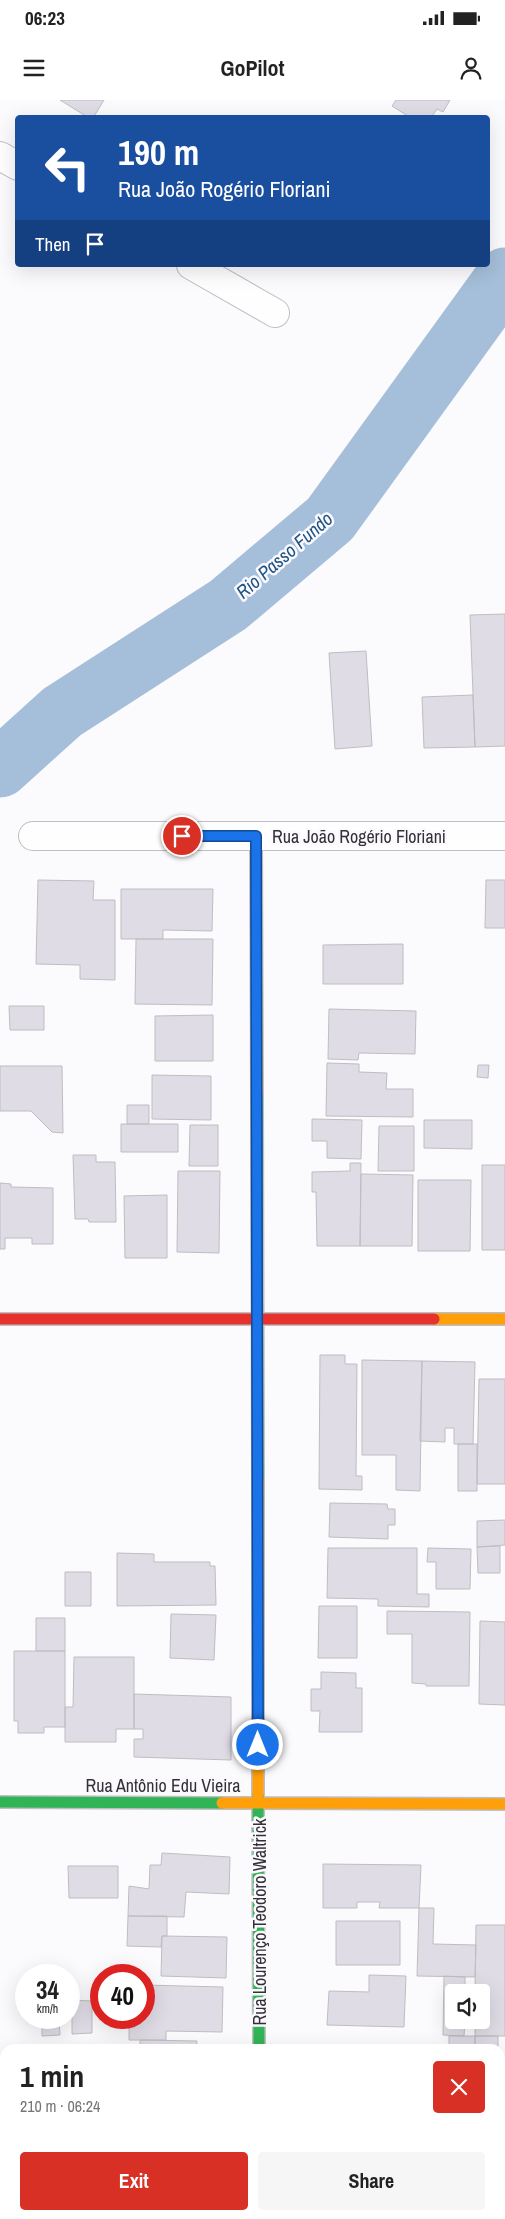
<!DOCTYPE html>
<meta charset="utf-8">
<style>
body{margin:0;font-family:"Archivo Narrow",sans-serif;background:#f6f6f6;color:#222;height:100vh;display:flex;flex-direction:column;font-size:19px;white-space:nowrap}
*{box-sizing:border-box;margin:0}
p{font-size:16px;color:#767676}
.icon{flex:none;width:28px;height:28px;fill:none;stroke:currentColor;stroke-width:2;stroke-linecap:round;stroke-linejoin:round}
.map{position:relative;flex:1;overflow:hidden}
.drawer{position:absolute;left:0px;top:1944px;width:505px;height:176px;display:flex;flex-direction:column;background:#fff;border-radius:15px 15px 0 0;box-shadow:0 5px 20px #0002}
.drawer>*{flex:none}
.top-card{position:absolute;left:15px;top:15px;width:475px;height:152px;border-radius:5px;box-shadow:0 5px 20px #0002;background:#1a4fa0;color:#fff;overflow:hidden}
.controls{position:absolute;left:445px;top:1884px;display:grid;gap:10px}
.controls a{display:grid;place-items:center;width:45px;height:45px;border-radius:5px;background:#fff;box-shadow:0 5px 20px #0002;font-size:25px}
.speed{position:absolute;left:15px;top:1864px;display:flex;gap:10px;font-size:25px;font-weight:700;text-align:center}
.speed>*{display:grid;place-content:center;width:65px;height:65px;border-radius:50%;background:#fff;box-shadow:0 5px 20px #0002;line-height:1}
.speed small{font-size:12px;font-weight:400}
.speed .limit{border:8px solid #d22;background:#fff;color:#111}
.pin{position:absolute;display:grid;place-items:center;width:42px;height:42px;color:#fff;margin:-21px;border:2px solid #fff;border-radius:50%;box-shadow:0 1px 5px #0007}
.me{position:absolute;width:55px;margin:-28px;rotate:0deg;stroke-linejoin:round;filter:drop-shadow(0 0 4px #0008)}
.turn{display:flex;align-items:center;gap:18px;height:105px;padding:0 20px;font-size:22px}
.turn .icon{width:65px;height:65px;stroke-width:2.5}
.turn b{display:block;font-size:35px;line-height:42px}
.then{display:flex;align-items:center;height:48px;padding:0 20px;background:#0003;gap:10px;font-size:19px}
.round{display:grid;place-items:center;flex:none;width:52px;height:52px;border-radius:5px;background:#f6f6f6}
.summary{display:flex;align-items:center;justify-content:space-between;height:85px;padding:0 20px}
h1{font-size:30px;font-weight:700;line-height:38px}
.button{display:flex;gap:10px;margin-top:auto;padding:10px 20px}
.button a{flex:1;height:58px;border-radius:5px;background:#d93025;color:#fff;font-size:20px;font-weight:700;line-height:58px;text-align:center}
.button a+a{background:#f6f6f6;color:#222}
.status{display:flex;justify-content:space-between;align-items:center;height:35px;padding:0 25px;background:#fff;direction:ltr}
.status svg{height:14px;fill:currentColor}
header{display:flex;justify-content:space-between;align-items:center;height:65px;padding:0 20px;background:#fff;font-size:22px;font-weight:700}
.map>svg:first-child{display:block}
</style>
<div class="status"><b>06:23</b><svg viewBox="0 0 49 12"><path d="M0 12V9h3v3zM5 12V6h3v6zM10 12V3h3v9zM15 12V0h3v12zM26 1h20v11H26zM47 4h2v5h-2z"/></svg></div>
<header><svg class="icon" aria-label="menu" viewBox="0 0 24 24"><path d="M4 6h16M4 12h16M4 18h16"/></svg>GoPilot<svg class="icon" aria-label="person" viewBox="0 0 24 24"><circle cx="12" cy="8" r="4"/><path d="M4 21q1-7 8-7t8 7"/></svg></header>
<div class="map">
<svg width="505" height="2119" viewBox="0 0 505 2119">
<rect width="100%" height="100%" fill="#fbfafc"/>
<g fill="none" stroke-linecap="round" stroke-linejoin="round">
<path stroke="#a5bed9" stroke-width="59" d="M 0,668 L 62,612 L 228,505 L 330,419 L 505,177"/>
</g>
<path fill="#e0dce6" stroke="#bebec1" d="M 60,0 L 104,0 L 93,18 L 89,18 Z
M 396,0 L 450,0 L 443,12 L 437,9 L 431,18 L 411,18 L 392,6 Z
M 505,514 L 505,646 L 475,647 L 470,515 Z
M 366,551 L 372,646 L 335,649 L 329,553 Z
M 473,595 L 475,647 L 424,648 L 422,597 Z
M 38,780 L 94,781 L 93,800 L 115,800 L 115,880 L 80,879 L 80,865 L 36,864 Z
M 486,780 L 505,780 L 505,828 L 485,828 Z
M 121,789 L 213,789 L 212,831 L 163,830 L 163,839 L 121,839 Z
M 136,839 L 213,839 L 212,905 L 135,904 Z
M 403,844 L 403,884 L 323,884 L 323,845 Z
M 9,906 L 44,906 L 44,930 L 10,930 Z
M 329,909 L 416,911 L 415,954 L 359,953 L 358,960 L 328,959 Z
M 213,915 L 213,961 L 155,961 L 155,916 Z
M 327,963 L 359,964 L 359,972 L 387,973 L 386,989 L 413,989 L 413,1017 L 326,1016 Z
M 478,965 L 489,965 L 488,978 L 477,977 Z
M 0,966 L 62,966 L 63,1033 L 52,1032 L 31,1011 L 0,1011 Z
M 152,975 L 211,976 L 211,1020 L 152,1019 Z
M 127,1005 L 149,1005 L 149,1024 L 127,1024 Z
M 312,1019 L 362,1020 L 361,1059 L 327,1058 L 327,1041 L 312,1041 Z
M 424,1020 L 472,1020 L 472,1049 L 424,1048 Z
M 121,1024 L 178,1024 L 178,1052 L 121,1052 Z
M 190,1025 L 218,1025 L 218,1066 L 189,1066 Z
M 379,1026 L 414,1026 L 414,1071 L 378,1071 Z
M 73,1055 L 96,1055 L 96,1062 L 115,1062 L 116,1122 L 89,1122 L 88,1119 L 75,1119 Z
M 350,1063 L 361,1063 L 360,1146 L 317,1146 L 316,1092 L 312,1092 L 312,1072 L 350,1071 Z
M 482,1065 L 505,1065 L 505,1150 L 482,1150 Z
M 178,1071 L 220,1071 L 219,1153 L 177,1152 Z
M 361,1074 L 413,1075 L 412,1146 L 360,1146 Z
M 418,1080 L 471,1080 L 470,1151 L 418,1151 Z
M 0,1083 L 11,1084 L 11,1087 L 53,1088 L 53,1144 L 32,1144 L 32,1138 L 5,1138 L 5,1149 L 0,1149 Z
M 167,1095 L 167,1158 L 125,1158 L 124,1096 Z
M 320,1255 L 345,1255 L 345,1264 L 357,1264 L 356,1376 L 362,1376 L 362,1390 L 319,1389 Z
M 362,1260 L 422,1261 L 420,1391 L 396,1390 L 396,1355 L 362,1355 Z
M 422,1261 L 475,1262 L 473,1344 L 454,1344 L 454,1328 L 445,1328 L 445,1342 L 420,1341 Z
M 479,1279 L 505,1279 L 505,1384 L 477,1384 Z
M 458,1344 L 477,1344 L 477,1391 L 458,1391 Z
M 330,1403 L 387,1404 L 388,1409 L 395,1409 L 395,1425 L 388,1425 L 388,1439 L 329,1437 Z
M 505,1420 L 505,1445 L 477,1447 L 477,1421 Z
M 500,1446 L 500,1473 L 478,1473 L 477,1447 Z
M 328,1448 L 417,1448 L 417,1494 L 429,1494 L 429,1507 L 378,1506 L 378,1499 L 327,1498 Z
M 428,1448 L 471,1449 L 470,1489 L 436,1489 L 436,1462 L 427,1462 Z
M 117,1453 L 154,1454 L 154,1462 L 210,1462 L 210,1466 L 215,1466 L 216,1505 L 117,1506 Z
M 65,1472 L 91,1472 L 91,1506 L 65,1506 Z
M 319,1506 L 357,1506 L 357,1558 L 318,1558 Z
M 387,1511 L 470,1512 L 469,1586 L 426,1586 L 426,1584 L 412,1583 L 412,1534 L 387,1534 Z
M 171,1514 L 216,1515 L 214,1560 L 170,1558 Z
M 36,1518 L 65,1518 L 65,1551 L 36,1551 Z
M 480,1521 L 505,1522 L 505,1605 L 479,1604 Z
M 14,1551 L 65,1551 L 65,1627 L 44,1627 L 44,1633 L 18,1633 L 18,1621 L 14,1621 Z
M 74,1557 L 134,1557 L 134,1629 L 116,1629 L 116,1642 L 65,1642 L 65,1607 L 73,1607 Z
M 321,1572 L 356,1573 L 356,1588 L 362,1588 L 362,1632 L 319,1632 L 320,1611 L 311,1611 L 311,1589 L 321,1589 Z
M 134,1594 L 231,1597 L 231,1660 L 134,1657 L 134,1639 L 143,1639 L 143,1629 L 134,1629 Z
M 162,1753 L 230,1757 L 229,1794 L 186,1792 L 184,1817 L 128,1816 L 129,1786 L 149,1789 L 150,1765 L 161,1765 Z
M 323,1764 L 421,1765 L 419,1808 L 379,1808 L 380,1802 L 357,1802 L 357,1808 L 323,1808 Z
M 68,1766 L 118,1766 L 118,1798 L 69,1798 Z
M 419,1808 L 434,1808 L 433,1844 L 476,1845 L 475,1877 L 417,1876 Z
M 128,1816 L 167,1816 L 167,1836 L 162,1836 L 161,1847 L 127,1846 Z
M 336,1821 L 400,1821 L 400,1865 L 336,1865 Z
M 476,1825 L 505,1825 L 505,1936 L 475,1936 L 475,1920 L 481,1920 L 481,1892 L 475,1892 Z
M 162,1836 L 227,1837 L 226,1878 L 161,1876 Z
M 369,1875 L 406,1876 L 404,1927 L 327,1925 L 329,1891 L 369,1892 Z
M 444,1876 L 465,1877 L 465,1892 L 454,1892 L 454,1920 L 465,1920 L 464,1936 L 443,1935 Z
M 144,1885 L 223,1887 L 222,1932 L 166,1931 L 166,1940 L 129,1940 L 129,1918 L 144,1918 Z
M 72,1900 L 92,1901 L 92,1933 L 72,1934 Z
M 59,1918 L 60,1935 L 42,1936 L 42,1919 Z
M 449,1936 L 475,1936 L 475,1949 L 449,1949 Z
M 475,1936 L 498,1936 L 498,1949 L 475,1949 Z
M 140,1940 L 197,1941 L 196,1949 L 140,1949 Z
M 500,2001 L 505,2001 L 505,2085 L 500,2085 Z
M 500,2085 L 505,2085 L 505,2119 L 474,2119 L 474,2115 L 500,2115 Z
M 123,2115 L 182,2115 L 182,2119 L 123,2119 Z
M 314,2115 L 359,2115 L 359,2119 L 314,2119 Z
M 371,2115 L 466,2115 L 466,2119 L 370,2118 Z"/>
<g fill="none" stroke-linecap="round" stroke-linejoin="round">
<defs>
<path id="street" d="M 0,56 L 18,66
M 191,165 L 275,213
M 33,736 L 505,736
M 259,2115 L 259,2119"/>
<path id="fast" d="M 257,995 L 258,1380
M 258,1695 L 259,1949
M 0,1702 L 222,1703"/>
<path id="slow" d="M 256,736 L 257,995
M 434,1219 L 505,1219
M 258,1380 L 258,1695
M 222,1703 L 505,1704"/>
<path id="jam" d="M 0,1219 L 434,1219"/>
</defs>
<use href="#street" stroke="#bfbec2" stroke-width="30"/>
<use href="#fast" stroke="#bfbec2" stroke-width="14"/>
<use href="#slow" stroke="#bfbec2" stroke-width="14"/>
<use href="#jam" stroke="#bfbec2" stroke-width="14"/>
<use href="#street" stroke="#fefeff" stroke-width="28"/>
<use href="#fast" stroke="#30b455" stroke-width="11"/>
<use href="#slow" stroke="#ff9f0a" stroke-width="11"/>
<use href="#jam" stroke="#e5322d" stroke-width="11"/>
</g>
<g fill="none" stroke-linecap="round" stroke-linejoin="round">
<defs>
<path id="route" d="M 182,736 L 256,736 L 258,1645"/>
</defs>
<use href="#route" stroke="#114b97" stroke-width="12"/>
<use href="#route" stroke="#1a73e8" stroke-width="9"/>
</g>
<g text-anchor="middle" dominant-baseline="central" stroke-width="5" stroke-linejoin="round" paint-order="stroke">
<g font-size="18" fill="#333038" stroke="#fbf9fd">
<text x="359" y="736">Rua João Rogério Floriani</text>
<text x="163" y="1685">Rua Antônio Edu Vieira</text>
<text transform="translate(259 1822) rotate(-90)">Rua Lourenço Teodoro Waltrick</text>
</g>
<g font-size="19" font-style="italic" fill="#1e5484" stroke="#fbf9fd">
<text transform="translate(284 455) rotate(-41)">Rio Passo Fundo</text>
</g>
</g>
</svg>
<div class="controls">
<a><svg class="icon" aria-label="sound" viewBox="0 0 24 24"><path d="M4 9h4l5-4v14l-5-4H4zM17 9q2 3 0 6"/></svg></a>
</div>
<div class="speed"><div>34<small>km/h</small></div><div class="limit">40</div></div>
<div class="pin" style="left:182px;top:736px;background:#d93025"><svg class="icon" aria-label="arrive" viewBox="0 0 24 24"><path d="M6 21V4h12l-3 4 3 4H6"/></svg></div>
<svg class="me" style="left:258px;top:1645px" viewBox="-20 -20 40 40"><circle r="17" fill="#1a73e8" stroke="#fff" stroke-width="3"/><path d="M0-11L8 9 0 5-8 9z" fill="#fff"/></svg>
<div class="top-card">
<div class="turn"><svg class="icon" aria-label="left" viewBox="0 0 24 24"><path d="M17 20v-9H6M10 6l-5 5 5 5"/></svg><div><b>190 m</b>Rua João Rogério Floriani</div></div>
<div class="then">Then<svg class="icon" aria-label="arrive" viewBox="0 0 24 24"><path d="M6 21V4h12l-3 4 3 4H6"/></svg></div>
</div>
<section class="drawer">
<div class="summary"><div><h1>1 min</h1><p>210 m · 06:24</p></div><a class="round" style="background:#d93025;color:#fff"><svg class="icon" aria-label="close" viewBox="0 0 24 24"><path d="M6 6l12 12M18 6L6 18"/></svg></a></div>
<div class="button"><a>Exit</a><a>Share</a></div>
</section>
</div>
